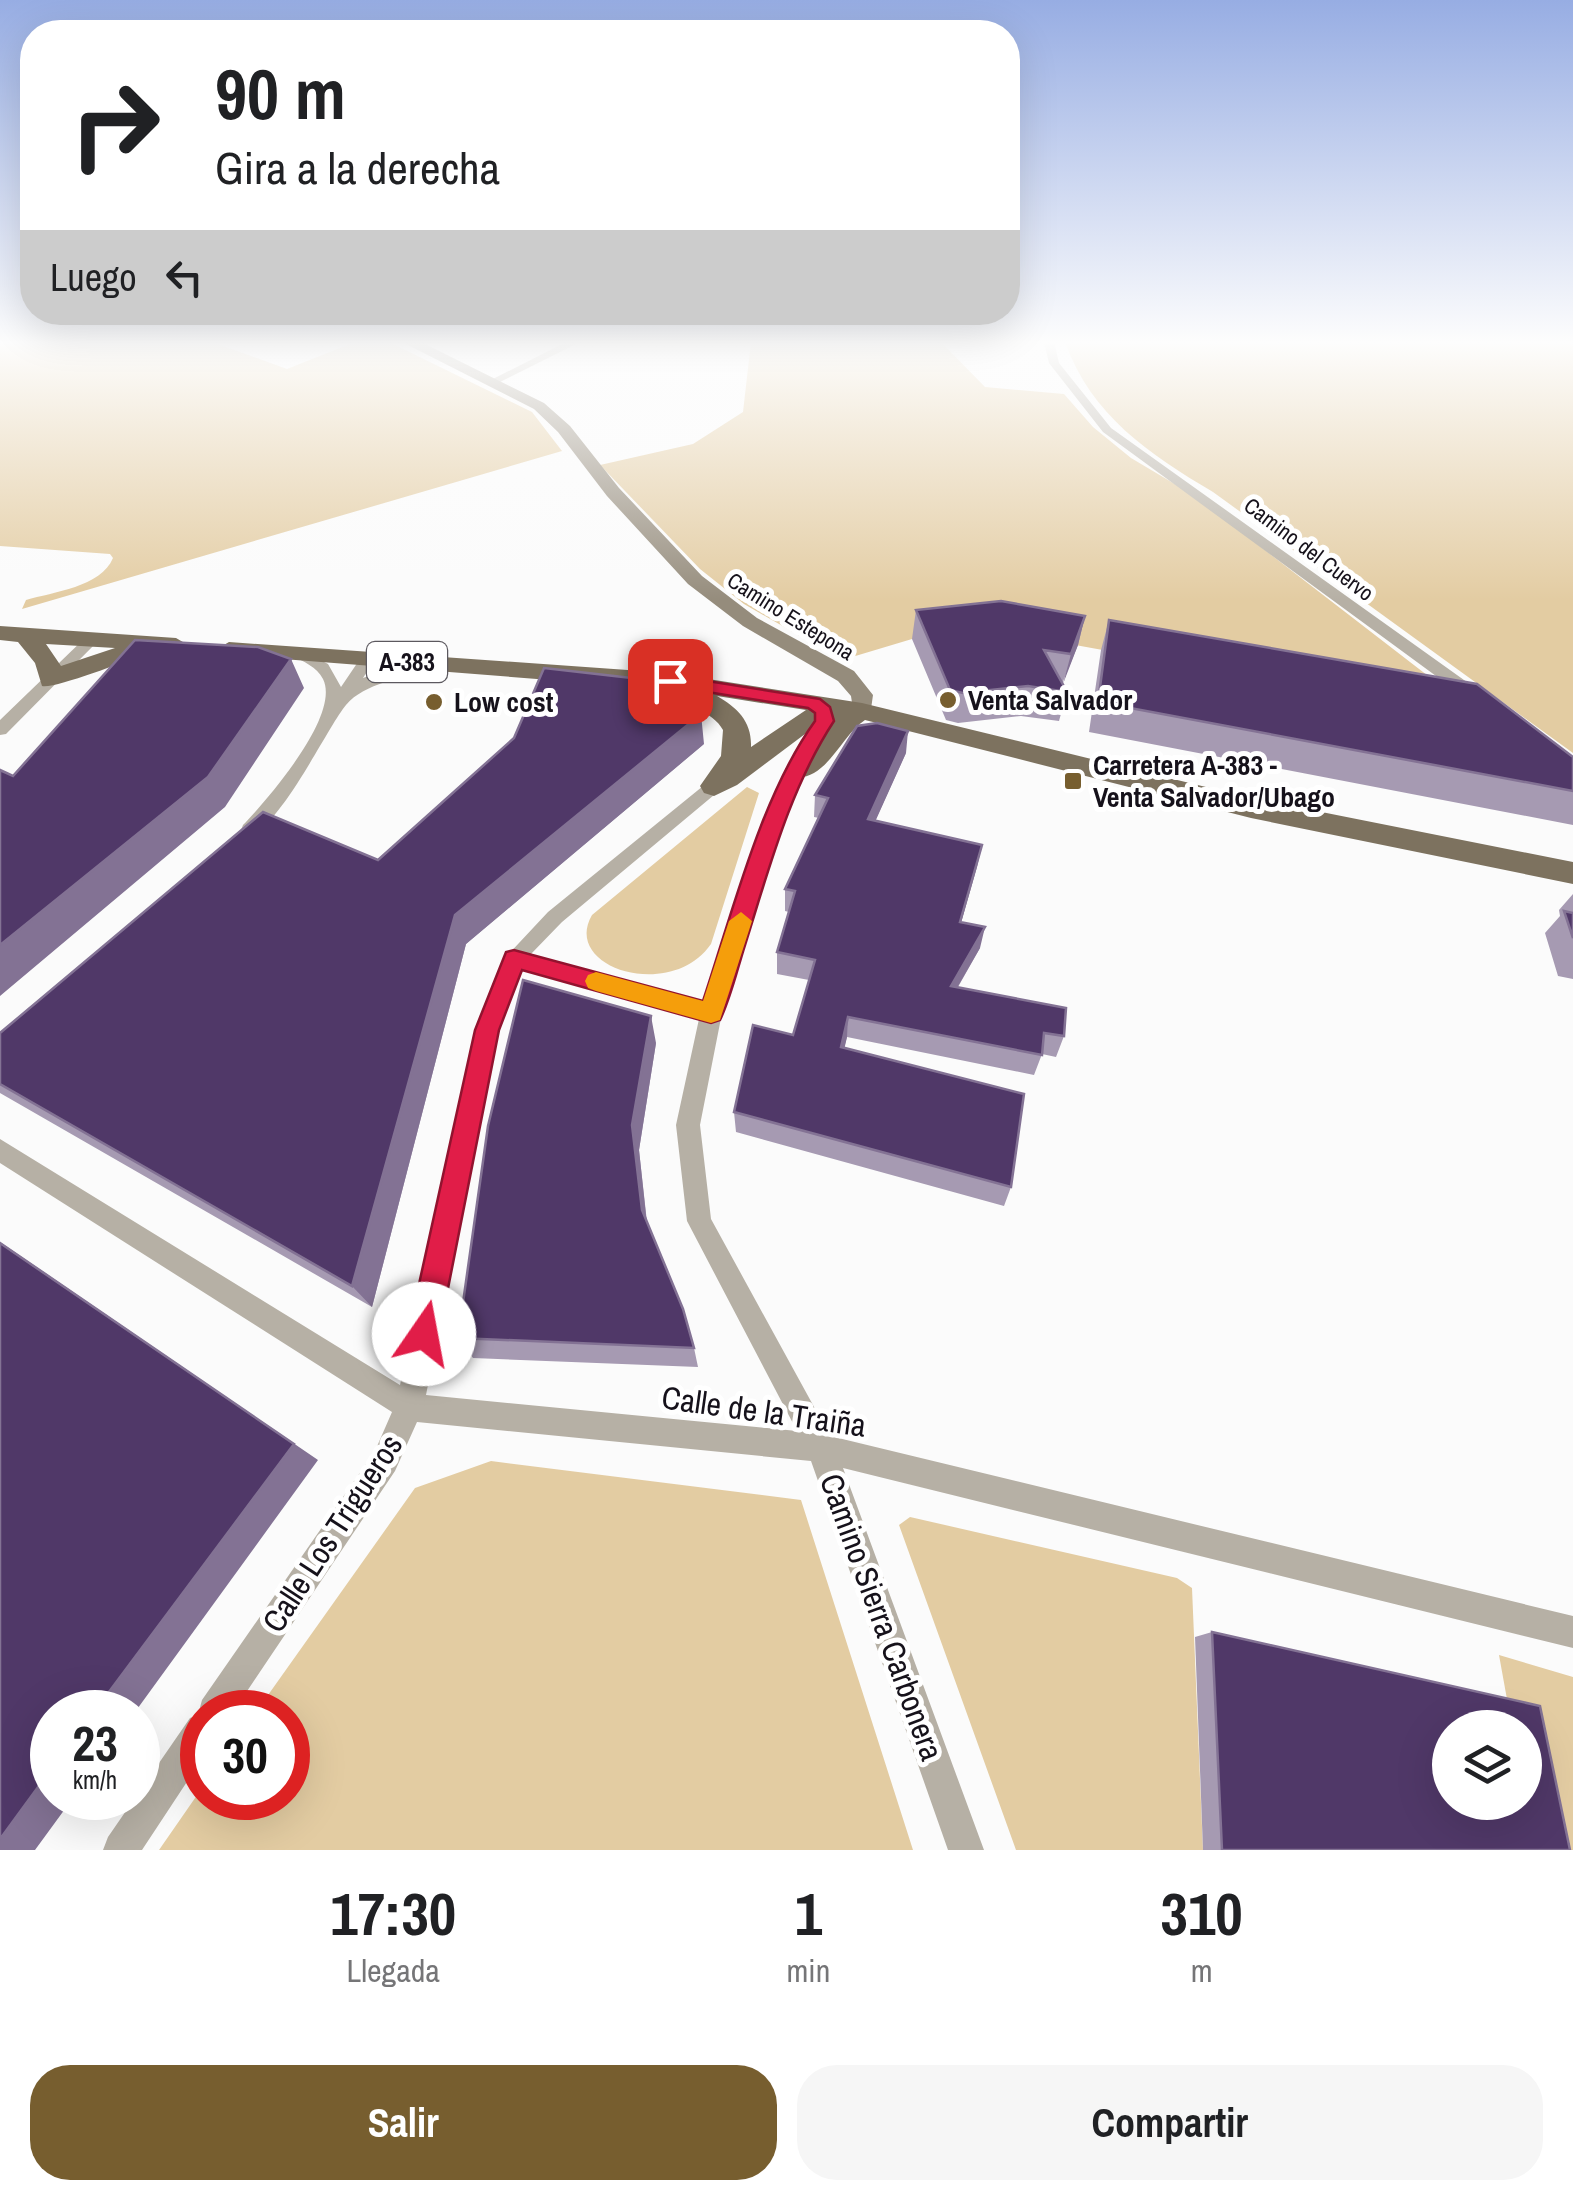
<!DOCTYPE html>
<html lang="es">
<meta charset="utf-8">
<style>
body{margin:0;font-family:"Archivo Narrow",sans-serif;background:#f6f6f6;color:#202124;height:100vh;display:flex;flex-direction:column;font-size:38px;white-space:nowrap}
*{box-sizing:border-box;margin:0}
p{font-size:32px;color:#757577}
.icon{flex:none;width:55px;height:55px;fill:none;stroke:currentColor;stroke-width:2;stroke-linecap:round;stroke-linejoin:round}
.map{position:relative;height:1850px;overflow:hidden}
.drawer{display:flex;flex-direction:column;background:#fff;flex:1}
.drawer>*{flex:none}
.top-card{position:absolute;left:20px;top:20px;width:1000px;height:305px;border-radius:40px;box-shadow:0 10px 40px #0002;background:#fff;color:#202124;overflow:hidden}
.controls{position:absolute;left:1432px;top:1710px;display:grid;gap:20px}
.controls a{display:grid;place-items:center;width:110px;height:110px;border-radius:50%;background:#fff;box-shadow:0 10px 40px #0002;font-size:50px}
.speed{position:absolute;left:30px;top:1690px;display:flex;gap:20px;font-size:50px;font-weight:700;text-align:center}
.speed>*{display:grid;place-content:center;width:130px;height:130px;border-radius:50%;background:#fff;box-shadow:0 10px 40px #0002;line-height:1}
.speed small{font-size:25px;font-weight:400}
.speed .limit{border:15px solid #d22;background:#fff;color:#111}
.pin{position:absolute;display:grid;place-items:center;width:85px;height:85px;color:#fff;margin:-42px;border-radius:20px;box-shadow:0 5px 15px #0006}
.me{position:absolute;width:110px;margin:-55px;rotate:12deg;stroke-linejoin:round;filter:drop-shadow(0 0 8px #0008)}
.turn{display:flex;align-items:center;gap:35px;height:210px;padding:0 30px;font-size:45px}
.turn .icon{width:130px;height:130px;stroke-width:2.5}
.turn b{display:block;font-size:70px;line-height:85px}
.then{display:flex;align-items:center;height:95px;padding:0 30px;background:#0003;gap:20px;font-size:38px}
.eta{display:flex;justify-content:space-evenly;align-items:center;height:170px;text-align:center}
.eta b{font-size:60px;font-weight:800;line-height:70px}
.primary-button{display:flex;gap:20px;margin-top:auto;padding:20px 30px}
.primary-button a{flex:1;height:115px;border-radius:40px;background:#775e2f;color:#fff;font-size:40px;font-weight:800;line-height:115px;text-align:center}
.primary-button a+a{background:#f6f6f6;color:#202124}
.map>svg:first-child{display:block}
</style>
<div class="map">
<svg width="1573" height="1850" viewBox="0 0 1573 1850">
<rect width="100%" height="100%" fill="#fbfbfb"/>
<path fill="#e3cca2" d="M 0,342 L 212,342 L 287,369 L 355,342 L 389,342 L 532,412 L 562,451 L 22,609 L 26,600 C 53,592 101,587 113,558 L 110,554 L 0,546 Z
M 751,342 L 941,342 L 985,387 L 1064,394 L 1093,427 L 1131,458 L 1195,496 L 1445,689 L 1433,710 L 987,629 L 912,639 L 842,660 L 744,604 L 700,569 L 600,465 L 693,444 L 743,412 Z
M 1065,342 L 1573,342 L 1573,753 L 1213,492 C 1149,454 1091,415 1065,342 Z
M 747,787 L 759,793 L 711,944 C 671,1002 561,968 592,915 Z
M 491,1461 L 801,1500 L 913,1850 L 159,1850 L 202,1788 L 202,1798 L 288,1798 L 288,1712 L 256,1712 L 415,1488 Z
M 910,1517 L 1177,1578 L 1192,1588 L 1203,1850 L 1016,1850 L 899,1525 Z
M 1499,1655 L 1573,1677 L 1573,1850 L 1535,1850 L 1525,1728 L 1512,1727 Z"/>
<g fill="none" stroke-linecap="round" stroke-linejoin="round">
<path fill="#b6b0a5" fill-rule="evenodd" d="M 566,342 L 580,342 L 498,383 L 489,381 Z
M 1044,342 L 1054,342 L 1059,363 L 1111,428 L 1478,690 L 1478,698 L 1466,698 L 1103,432 L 1049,363 Z
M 92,634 L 97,636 L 97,642 L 6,734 L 0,735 L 0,720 L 87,636 Z
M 297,648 L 328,664 L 341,687 L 362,656 L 372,656 L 375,659 L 363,678 L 418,658 L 426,663 C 403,681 365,682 346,705 C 326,729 274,841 243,835 L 241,830 L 243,825 C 268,799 341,715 323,679 C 317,667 303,661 292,656 L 292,650 Z
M 799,763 L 808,769 L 787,808 L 722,1013 L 700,1125 L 711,1219 L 830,1436 L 1573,1616 L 1573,1648 L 843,1468 L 984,1850 L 948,1850 L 811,1461 L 417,1422 L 395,1471 L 233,1712 L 202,1712 L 202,1759 L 142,1850 L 103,1850 L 108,1837 L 190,1718 L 198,1715 L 202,1700 L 375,1451 L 392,1412 L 0,1163 L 0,1139 L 400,1385 L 476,1031 L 504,959 L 548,912 L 708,782 L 714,780 L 723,786 L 720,790 L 562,922 L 530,955 L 704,1002 L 769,808 L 793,765 ZM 521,969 L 699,1019 L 676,1125 L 687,1221 L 797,1431 L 426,1395 L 498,1031 Z"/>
<path fill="#958c7c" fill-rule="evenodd" d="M 402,342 L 421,342 L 544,403 L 570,426 L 619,488 L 702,576 L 757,618 L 854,671 L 873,695 L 870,716 L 854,716 L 851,696 L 838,681 L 743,626 L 688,584 L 607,496 L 558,432 L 534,409 Z"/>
<path fill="#7d725f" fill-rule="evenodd" d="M 0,626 L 176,638 L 188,645 L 176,652 L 145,650 L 142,656 C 122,662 55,689 42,686 L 35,663 L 18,642 L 0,640 ZM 46,644 L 115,648 L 61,666 Z
M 229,642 L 670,673 L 862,703 L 1251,798 L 1573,862 L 1573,884 L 1251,818 L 865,720 C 840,736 825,786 789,776 L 785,769 L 806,751 L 830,721 L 817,725 L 737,785 L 714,796 L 704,793 L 700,786 L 721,756 L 723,730 C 712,710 689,710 675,695 L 678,690 L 220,654 L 217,649 ZM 717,696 L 806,710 L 751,747 C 752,722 738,708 717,696 Z"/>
</g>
<path fill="#a69ab2" d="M 916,610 L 1085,616 L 1078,645 L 1062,684 L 1067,692 L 1059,721 L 1021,716 L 958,723 L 946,720 L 912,639 Z
M 1109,620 L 1573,791 L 1573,825 L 1089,732 L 1101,650 Z
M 704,744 L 466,944 L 372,1307 L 0,1093 L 0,1033 L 378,860 Z
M 906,753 L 875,821 L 982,845 L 961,922 L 980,948 L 958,987 L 1064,1036 L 1056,1057 L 1042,1054 L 1034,1075 L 847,1037 L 844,1048 L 1011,1187 L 1004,1206 L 736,1132 L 734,1112 L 793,1035 L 809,980 L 777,974 L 777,952 L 789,912 L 785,911 L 785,889 L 819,818 L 814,817 L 815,795 Z
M 1573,894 L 1573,979 L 1558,976 L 1545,933 L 1560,916 L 1559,910 Z
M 656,1043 L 639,1150 L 647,1222 L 694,1348 L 698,1367 L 473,1358 L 458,1338 Z
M 1212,1632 L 1570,1850 L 1203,1850 L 1195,1637 Z"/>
<path fill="#837294" d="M 1085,616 L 1078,645 L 1063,684 L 1071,654 Z
M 291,659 L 304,688 L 225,807 L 0,996 L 0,945 Z
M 701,714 L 704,744 L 466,944 L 372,1307 L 352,1286 L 455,915 Z
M 908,731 L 906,753 L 866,842 L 868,819 Z
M 982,845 L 977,867 L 955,944 L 960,922 Z
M 985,927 L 980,948 L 946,1007 L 951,986 Z
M 651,1016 L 656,1043 L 639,1150 L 648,1234 L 642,1210 L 632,1125 Z
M 848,1017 L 847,1037 L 840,1068 L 841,1047 Z
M 0,1242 L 318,1460 L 135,1712 L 94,1712 Z
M 52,1768 L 52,1798 L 73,1798 L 35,1850 L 0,1850 L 0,1839 Z"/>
<path fill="#503868" stroke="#837294" stroke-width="2.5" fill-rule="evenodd" d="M 1001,601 L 1085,616 L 1071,654 L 1044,650 L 1067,692 L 1028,686 L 963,693 L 950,690 L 916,610 Z
M 1109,620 L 1477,684 L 1573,757 L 1573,791 L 1098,702 Z
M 135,640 L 258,647 L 291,659 L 208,777 L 0,945 L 0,770 L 13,776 Z
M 544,668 L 684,684 L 696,692 L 701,714 L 455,915 L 352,1286 L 0,1084 L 0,1033 L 263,812 L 378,860 L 514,738 Z
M 877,723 L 908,731 L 868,819 L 982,845 L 960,922 L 985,927 L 951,986 L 1066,1008 L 1064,1036 L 1044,1033 L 1042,1055 L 848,1017 L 841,1047 L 1024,1094 L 1011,1187 L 734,1112 L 753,1025 L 793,1035 L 815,960 L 777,952 L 795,891 L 785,889 L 828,798 L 815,795 L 857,726 Z
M 1564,911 L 1573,913 L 1573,938 Z
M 523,980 L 651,1016 L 632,1125 L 642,1210 L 683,1309 L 694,1348 L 458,1338 L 488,1126 Z
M 0,1243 L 294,1444 L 94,1712 L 52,1712 L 52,1768 L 0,1839 Z
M 1212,1632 L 1540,1706 L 1570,1850 L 1222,1850 ZM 1450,1728 L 1525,1728 L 1525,1802 L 1450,1802 Z"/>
<linearGradient id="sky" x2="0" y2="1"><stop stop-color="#97ade3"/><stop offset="0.57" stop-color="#fdfdfd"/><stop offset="1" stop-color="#fdfdfd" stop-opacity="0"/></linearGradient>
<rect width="1573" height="601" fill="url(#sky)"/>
<path fill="#e11d48" stroke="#92132f" stroke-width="2.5" d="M 670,675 L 820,699 L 830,707 L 834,721 C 790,788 769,869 745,945 C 737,970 731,997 720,1020 L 711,1023 L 522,970 L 499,1030 L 439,1334 L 435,1345 L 424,1350 L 413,1345 L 408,1334 L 475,1030 L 506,952 L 514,950 L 703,1001 C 733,911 761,796 815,721 L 815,713 L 808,708 L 663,685 L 661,681 Z"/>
<path fill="#f59e0b" d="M 741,912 L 752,921 L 720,1020 L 711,1023 L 596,991 L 588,988 L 585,981 L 588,975 L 596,972 L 703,1001 L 729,921 Z"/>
<g fill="#775e2f" stroke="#fff" stroke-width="4">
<circle cx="948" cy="700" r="10"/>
<circle cx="434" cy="702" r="10"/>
<rect x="1063" y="771" width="20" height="20" rx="5"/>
</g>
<g text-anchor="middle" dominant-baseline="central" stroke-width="10" stroke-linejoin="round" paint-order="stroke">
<g font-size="22" fill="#16121b" stroke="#fff">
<text transform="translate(1309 549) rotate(37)">Camino del Cuervo</text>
<text transform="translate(791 616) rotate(32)">Camino Estepona</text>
</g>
<rect fill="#fff" stroke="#5c595f" stroke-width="2.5" x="367" y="642" width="80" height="40" rx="8"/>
<g font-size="25" font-weight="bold" fill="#16121b">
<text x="407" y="662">A-383</text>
</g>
<g font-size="28" font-weight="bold" fill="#16121b" stroke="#fff" text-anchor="start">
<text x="968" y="700">Venta Salvador</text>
<text x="454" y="702">Low cost</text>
<text x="1093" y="765">Carretera A-383 -<tspan x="1093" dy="32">Venta Salvador/Ubago</tspan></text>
</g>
<g font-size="32" fill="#16121b" stroke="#fff">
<text transform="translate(764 1411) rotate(8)">Calle de la Traiña</text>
<text transform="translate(332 1533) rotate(-57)">Calle Los Trigueros</text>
<text transform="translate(882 1617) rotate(70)">Camino Sierra Carbonera</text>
</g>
</g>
</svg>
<div class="controls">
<a><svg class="icon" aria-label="layers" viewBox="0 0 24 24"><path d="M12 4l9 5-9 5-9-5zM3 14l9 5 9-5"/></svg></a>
</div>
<div class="speed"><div>23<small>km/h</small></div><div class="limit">30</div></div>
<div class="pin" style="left:670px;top:681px;background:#d93025"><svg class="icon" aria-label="arrive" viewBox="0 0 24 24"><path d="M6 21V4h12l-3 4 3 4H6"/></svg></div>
<svg class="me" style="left:424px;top:1334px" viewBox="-20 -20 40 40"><circle r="19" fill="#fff"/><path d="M0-13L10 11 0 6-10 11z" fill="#e11d48"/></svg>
<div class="top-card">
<div class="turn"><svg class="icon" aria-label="right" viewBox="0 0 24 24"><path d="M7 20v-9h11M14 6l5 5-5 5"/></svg><div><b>90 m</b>Gira a la derecha</div></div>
<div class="then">Luego<svg class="icon" aria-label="left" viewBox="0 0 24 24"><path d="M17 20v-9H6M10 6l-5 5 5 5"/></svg></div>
</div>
</div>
<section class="drawer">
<div class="eta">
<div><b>17:30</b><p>Llegada</p></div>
<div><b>1</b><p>min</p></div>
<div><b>310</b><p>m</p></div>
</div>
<div class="primary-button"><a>Salir</a><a>Compartir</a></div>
</section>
